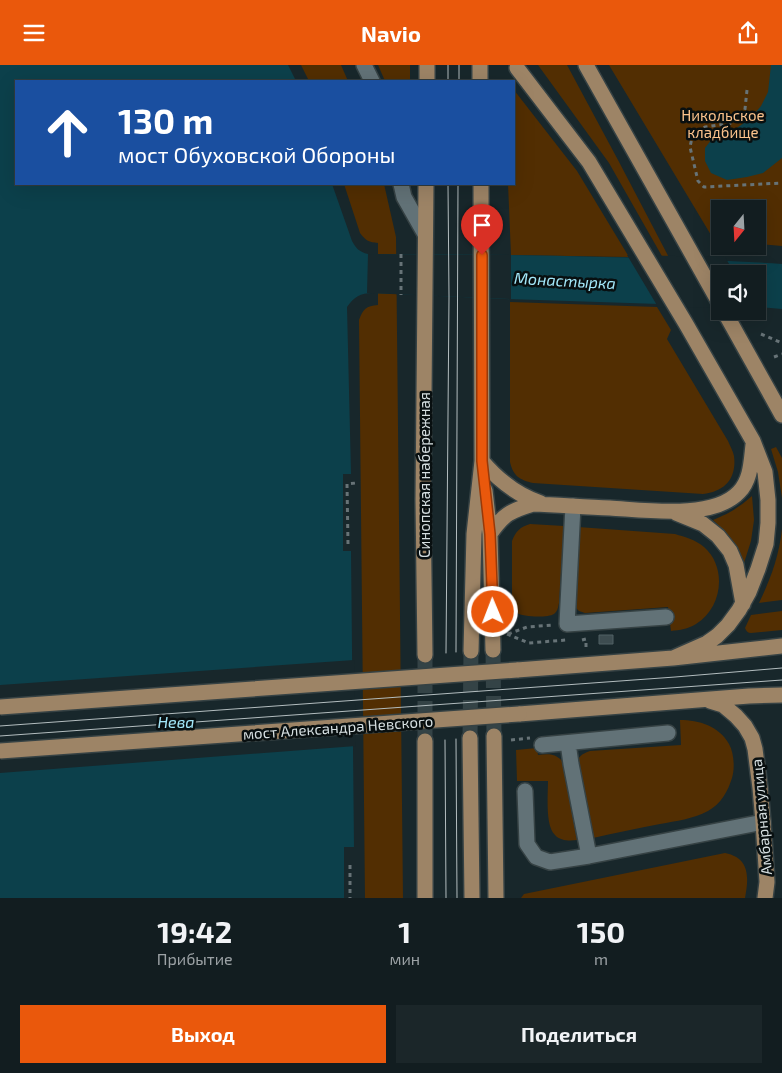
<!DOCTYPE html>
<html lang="ru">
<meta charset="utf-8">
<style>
body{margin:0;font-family:"Exo 2",sans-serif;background:#1b2629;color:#f1f3f6;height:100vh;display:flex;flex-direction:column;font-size:19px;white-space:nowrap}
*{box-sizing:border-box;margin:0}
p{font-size:16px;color:#9ca2a5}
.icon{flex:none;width:28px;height:28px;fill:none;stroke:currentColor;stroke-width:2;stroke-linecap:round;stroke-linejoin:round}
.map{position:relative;height:833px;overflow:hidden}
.sheet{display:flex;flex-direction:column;background:#121d20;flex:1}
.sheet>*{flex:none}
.hud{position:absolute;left:15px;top:15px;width:500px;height:105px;border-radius:0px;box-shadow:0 5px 20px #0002,0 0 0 1px #313b3e;background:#1a4fa0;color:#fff;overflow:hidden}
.needle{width:32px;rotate:198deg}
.buttons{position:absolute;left:711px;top:135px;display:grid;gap:10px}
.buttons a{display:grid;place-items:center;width:55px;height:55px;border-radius:0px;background:#121d20;box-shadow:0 5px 20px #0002,0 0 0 1px #313b3e;font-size:25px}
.pin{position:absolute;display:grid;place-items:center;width:42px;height:42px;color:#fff;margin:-51px -21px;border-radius:50% 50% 50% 0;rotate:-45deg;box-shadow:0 0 5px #0007}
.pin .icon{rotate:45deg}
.me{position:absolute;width:55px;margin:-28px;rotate:359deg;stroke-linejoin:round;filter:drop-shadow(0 0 4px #0008)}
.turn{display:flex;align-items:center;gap:18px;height:105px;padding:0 20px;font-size:22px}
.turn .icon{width:65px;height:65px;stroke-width:2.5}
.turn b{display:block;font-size:35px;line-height:42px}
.eta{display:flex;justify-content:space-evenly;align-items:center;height:85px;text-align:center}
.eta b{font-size:30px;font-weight:700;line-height:35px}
.action{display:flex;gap:10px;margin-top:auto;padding:10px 20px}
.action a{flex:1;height:58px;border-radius:0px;background:#ea580c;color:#fff;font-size:20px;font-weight:700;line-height:58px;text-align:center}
.action a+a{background:#1b2629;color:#f1f3f6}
header{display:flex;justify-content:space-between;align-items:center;height:65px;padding:0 20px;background:#ea580c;color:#fff;font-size:22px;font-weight:700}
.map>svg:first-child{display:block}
</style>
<header><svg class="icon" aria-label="menu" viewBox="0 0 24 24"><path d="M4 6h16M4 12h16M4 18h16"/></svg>Navio<svg class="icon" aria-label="share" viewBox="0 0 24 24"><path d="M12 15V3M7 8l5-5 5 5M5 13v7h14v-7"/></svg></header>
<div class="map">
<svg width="782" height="833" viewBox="0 0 782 833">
<rect width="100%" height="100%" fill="#18272b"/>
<path fill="#522e02" d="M 301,0 L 341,0 L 348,16 L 309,16 Z
M 378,0 L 410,0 L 410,16 L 385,16 Z
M 538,0 L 567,0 L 618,95 L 675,204 L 671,207 L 609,98 Z
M 609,0 L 782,0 L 782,181 L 758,179 L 758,144 L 720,144 L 720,178 L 717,180 Z
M 514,25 L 577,106 L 629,192 L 511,190 L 508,119 L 514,119 Z
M 344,119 L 384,119 L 396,172 L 403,833 L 365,833 L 359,255 C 363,244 366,241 378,240 L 378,178 C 369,177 366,176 360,168 Z
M 510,237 L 657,242 L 671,265 L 667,274 L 728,376 C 730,381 733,386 734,391 C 737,414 724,427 703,429 L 533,418 C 520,415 513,411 510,397 Z
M 776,382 L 782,393 L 782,433 L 778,407 L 771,384 Z
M 752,431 L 754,455 L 751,476 L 744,498 C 738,480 727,468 713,455 C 730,448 738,443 752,431 Z
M 530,459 L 564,461 L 559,538 C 558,542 558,546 554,549 C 548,553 522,552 517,548 C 513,546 513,542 512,537 L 512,476 C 516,466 520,462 530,459 Z
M 578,462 L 675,469 C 685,472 696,475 704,482 C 727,502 723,542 696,559 C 688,564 680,565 671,566 L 668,542 L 585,548 L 579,546 L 575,542 Z
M 782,464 L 782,535 L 759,538 C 771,513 779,491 782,464 Z
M 782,546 L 782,565 L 751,568 C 748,568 746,566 745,563 L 751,550 Z
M 680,655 C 699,655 719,661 729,679 C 734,688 735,703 732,713 C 728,726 721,739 708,746 C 693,754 676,756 660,759 C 638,763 615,768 593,773 L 577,699 C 578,691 582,689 590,686 L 681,680 Z
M 537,683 L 538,690 C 547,689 555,688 562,696 L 577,775 C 570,776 560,776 555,770 C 545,761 548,729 548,716 L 517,716 L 516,685 Z
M 725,788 C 750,793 749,812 745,833 L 521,833 L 524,829 Z"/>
<path fill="#0c404b" d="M 0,0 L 288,0 L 296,16 L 16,16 L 16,119 L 332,119 L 352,176 C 356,183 359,187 368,189 C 446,189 525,190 603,192 C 663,193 723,195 782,199 L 782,244 L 758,242 L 758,209 L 720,209 L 720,241 L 505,234 L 373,228 C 360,228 354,232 347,242 L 351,409 L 343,409 L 343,485 L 351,486 L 354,782 L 344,782 L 344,833 L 0,833 Z
M 771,0 L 782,0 L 782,93 L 763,108 L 747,112 L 727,115 L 711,108 L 705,96 L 705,83 L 712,74 L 724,72 L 751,53 L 761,41 L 768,27 Z"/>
<path fill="#18272b" d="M 368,189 L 511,190 L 511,234 L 367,228 Z
M 627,190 L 725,192 L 735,209 L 720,209 L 720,243 L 658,242 Z
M 343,409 L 351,409 L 351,411 L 346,411 L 346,483 L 351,483 L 351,486 L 343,486 Z
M 354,595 L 356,681 L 0,708 L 0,620 Z"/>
<path fill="#3d4c50" stroke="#506064" d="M 599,570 L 613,570 L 613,579 L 599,579 Z"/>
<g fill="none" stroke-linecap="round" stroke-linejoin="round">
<path stroke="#344346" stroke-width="15" stroke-dasharray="15 8" stroke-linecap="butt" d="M 493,585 L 494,671
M 425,590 L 425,676
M 470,673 L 471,586"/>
<defs>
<path id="minor" d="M 364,0 L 372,16
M 401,119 L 404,132 L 425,169
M 573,441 L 567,559 L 666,552
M 568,678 L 571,699 L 589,791
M 542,680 L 668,668
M 525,726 L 527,779 L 536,792 L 550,797 L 589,791 L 763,757"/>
<path id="major" d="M 480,0 L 480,16
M 586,0 L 720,239
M 517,3 L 589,97 L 686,259 L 753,376 L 765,407 L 768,435 L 768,458 L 766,479 L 758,504 L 749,527 L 739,545 L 728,560 L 717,571 L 707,578 L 673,593
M 427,16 L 427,0
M 724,246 L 782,350
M 482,396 C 498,415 517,430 541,438
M 485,425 L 490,469 L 493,585
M 676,448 L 703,459 L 718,471 L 730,486 L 736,500 L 743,539
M 490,469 C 504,449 510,446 533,439 C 559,440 584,442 610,443 C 645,445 713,455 739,427 C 751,415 751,396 753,380
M 471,586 L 474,469 L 482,396 L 481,119
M 425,590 L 423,435 L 426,119
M 517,605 L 673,593 L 782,581
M 710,636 L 723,640 L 736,651 L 745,661 L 752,673 L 755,684 L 760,723 L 763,757 L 767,817 L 765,833
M 519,649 L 749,631 L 782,630
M 494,671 L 496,833
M 470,673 L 472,833
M 425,676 L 425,833"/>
</defs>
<use href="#minor" stroke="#364244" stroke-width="18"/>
<use href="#major" stroke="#364244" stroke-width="18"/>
<path stroke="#677377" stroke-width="3" stroke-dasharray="4 4" stroke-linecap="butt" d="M 747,25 L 745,44 L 740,54 L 732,58 L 705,62 L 693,68 L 690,82 L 698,116 L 704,122 L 782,118
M 401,189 L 401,230
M 761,269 L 782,278
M 774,292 L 782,289
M 348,479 L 347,419 L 356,418
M 507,569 L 529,578 L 566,575
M 508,569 L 527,562 L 553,560
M 582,575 L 586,574 L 586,583
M 511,675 L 530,673
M 350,800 L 350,833"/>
<use href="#minor" stroke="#627277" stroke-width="15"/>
<use href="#major" stroke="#9d8466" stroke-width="15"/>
<path stroke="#b3bdbf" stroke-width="1" d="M 448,0 L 448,16
M 459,16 L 459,0
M 456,587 L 458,119
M 446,588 L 449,232 L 448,119
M 0,661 L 675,612 L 782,603
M 0,671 L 782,615
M 456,674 L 457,833
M 445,675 L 446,833"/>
<defs>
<path id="major-bridge" d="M 0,642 L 517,605
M 0,686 L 519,649"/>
</defs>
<use href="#major-bridge" stroke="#364244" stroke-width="18" stroke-linecap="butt"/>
<use href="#major-bridge" stroke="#9d8466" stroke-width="15"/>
</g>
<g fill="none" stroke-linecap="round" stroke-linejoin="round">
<defs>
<path id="route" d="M 482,190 L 482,396 L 490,469 L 493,547"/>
</defs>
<use href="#route" stroke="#983908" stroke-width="12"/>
<use href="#route" stroke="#ea580c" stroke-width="9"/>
</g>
<g text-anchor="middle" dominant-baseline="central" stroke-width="5" stroke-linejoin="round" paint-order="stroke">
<g font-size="15" fill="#fdc38c" stroke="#080f10">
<text x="723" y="50">Никольское<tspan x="723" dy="17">кладбище</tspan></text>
</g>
<g font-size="15" fill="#d6dfe1" stroke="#080f10">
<text transform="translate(424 410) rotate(-90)">Синопская набережная</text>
<text transform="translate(338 662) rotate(-4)">мост Александра Невского</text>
<text transform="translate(761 752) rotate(-95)">Амбарная улица</text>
</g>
<g font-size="16" font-style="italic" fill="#a2e7f9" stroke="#080f10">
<text transform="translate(565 215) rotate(3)">Монастырка</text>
<text x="176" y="656">Нева</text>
</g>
</g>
</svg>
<div class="buttons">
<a><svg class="needle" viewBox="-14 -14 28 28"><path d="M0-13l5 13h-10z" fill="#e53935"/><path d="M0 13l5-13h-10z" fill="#9ca2a5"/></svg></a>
<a><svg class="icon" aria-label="sound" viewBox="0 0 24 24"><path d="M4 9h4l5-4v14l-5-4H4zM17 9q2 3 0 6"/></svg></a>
</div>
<div class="pin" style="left:482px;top:190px;background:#d93025"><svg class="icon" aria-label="arrive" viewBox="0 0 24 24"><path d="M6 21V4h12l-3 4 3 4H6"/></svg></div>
<svg class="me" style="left:493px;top:547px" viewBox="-20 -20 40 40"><circle r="17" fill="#ea580c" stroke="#fff" stroke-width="3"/><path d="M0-11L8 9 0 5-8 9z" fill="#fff"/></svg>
<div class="hud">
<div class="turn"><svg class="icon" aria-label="ahead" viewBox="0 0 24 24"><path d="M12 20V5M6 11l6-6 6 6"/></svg><div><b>130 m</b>мост Обуховской Обороны</div></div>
</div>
</div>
<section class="sheet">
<div class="eta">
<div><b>19:42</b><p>Прибытие</p></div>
<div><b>1</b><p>мин</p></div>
<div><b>150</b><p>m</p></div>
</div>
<div class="action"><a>Выход</a><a>Поделиться</a></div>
</section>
